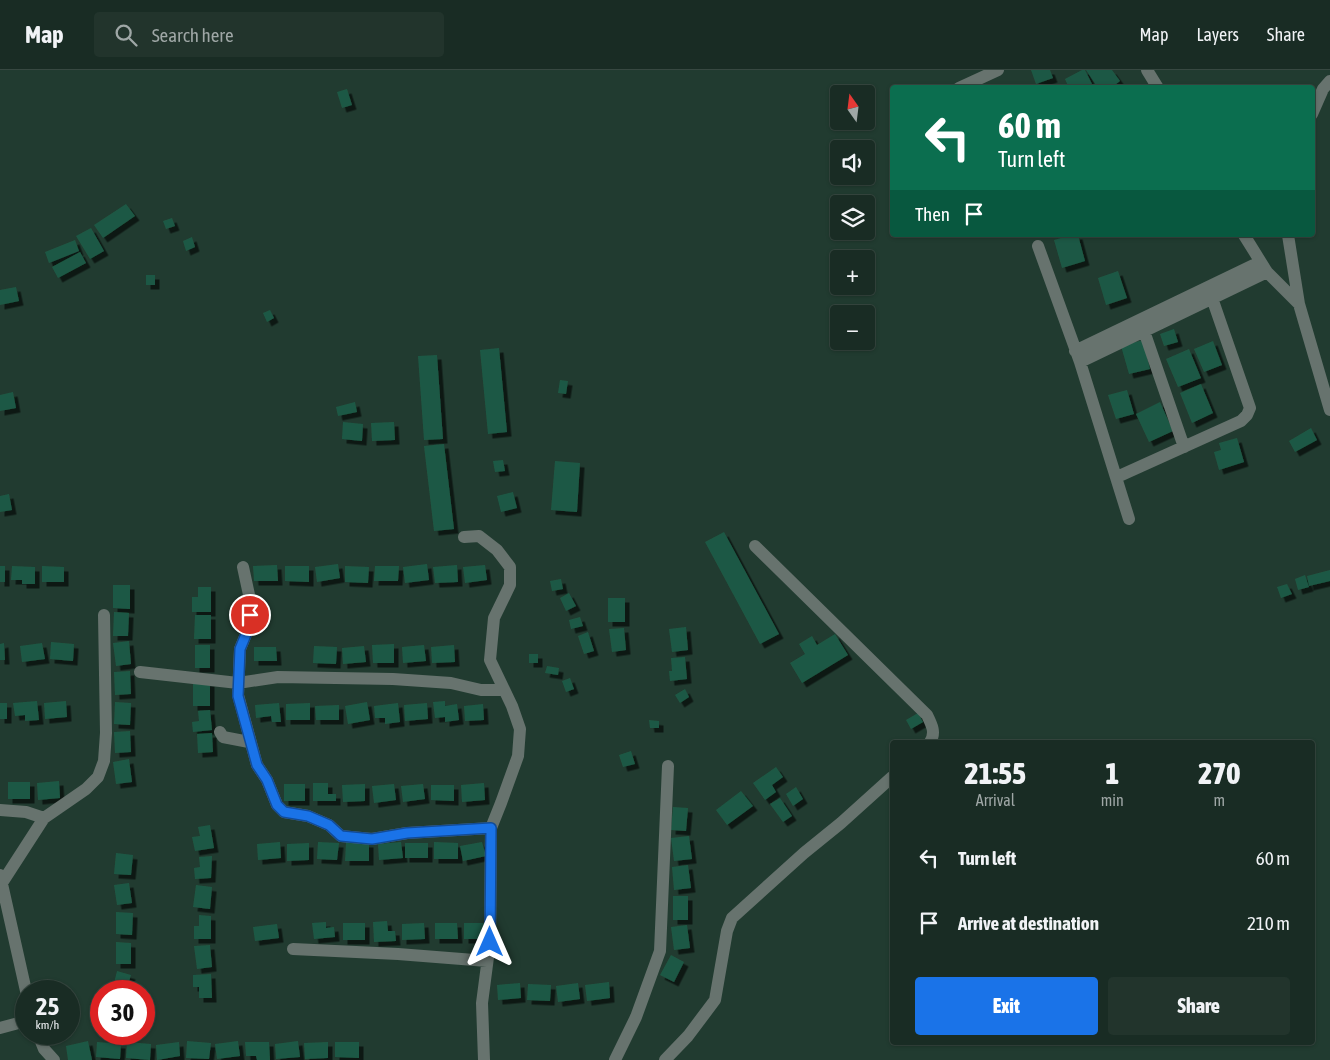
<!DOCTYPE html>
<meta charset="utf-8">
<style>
body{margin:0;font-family:"Asap Condensed",sans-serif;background:#22342c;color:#f1f3f6;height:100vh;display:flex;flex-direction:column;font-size:19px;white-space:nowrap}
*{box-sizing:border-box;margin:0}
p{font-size:16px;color:#9fa7a6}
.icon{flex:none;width:28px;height:28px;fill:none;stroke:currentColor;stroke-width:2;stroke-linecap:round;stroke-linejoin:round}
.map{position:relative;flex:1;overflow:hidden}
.drawer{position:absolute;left:890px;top:670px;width:425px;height:305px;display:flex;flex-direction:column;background:#192c24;border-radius:5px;box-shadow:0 1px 4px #0004,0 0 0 1px #374841}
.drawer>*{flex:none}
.guide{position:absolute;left:890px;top:15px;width:425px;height:152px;border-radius:5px;box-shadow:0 1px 4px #0004,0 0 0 1px #374841;background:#0b6e4f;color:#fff;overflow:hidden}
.needle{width:32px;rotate:346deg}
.tools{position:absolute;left:830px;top:15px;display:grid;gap:10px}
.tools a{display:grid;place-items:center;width:45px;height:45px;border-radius:5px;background:#192c24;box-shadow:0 1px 4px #0004,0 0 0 1px #374841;font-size:25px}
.speed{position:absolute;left:15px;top:910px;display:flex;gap:10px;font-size:25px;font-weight:700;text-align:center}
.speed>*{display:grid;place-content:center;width:65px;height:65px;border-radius:50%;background:#192c24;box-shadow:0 1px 4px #0004,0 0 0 1px #374841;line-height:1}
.speed small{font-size:12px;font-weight:400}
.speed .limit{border:8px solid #d22;background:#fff;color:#111}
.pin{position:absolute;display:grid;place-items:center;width:42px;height:42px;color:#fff;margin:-21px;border:2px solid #fff;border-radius:50%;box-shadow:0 1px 5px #0007}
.me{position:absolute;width:55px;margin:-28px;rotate:0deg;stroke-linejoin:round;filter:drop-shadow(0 0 4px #0008)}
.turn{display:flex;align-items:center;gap:18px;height:105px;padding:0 25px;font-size:22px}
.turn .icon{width:65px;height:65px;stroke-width:2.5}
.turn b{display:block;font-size:35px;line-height:42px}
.then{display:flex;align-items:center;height:48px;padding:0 25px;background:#0003;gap:10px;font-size:19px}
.eta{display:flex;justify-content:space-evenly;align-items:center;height:85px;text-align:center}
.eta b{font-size:30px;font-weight:800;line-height:35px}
.action{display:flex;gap:10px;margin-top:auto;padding:10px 25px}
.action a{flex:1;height:58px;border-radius:5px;background:#1a73e8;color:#fff;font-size:20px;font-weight:800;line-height:58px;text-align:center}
.action a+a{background:#22342c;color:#f1f3f6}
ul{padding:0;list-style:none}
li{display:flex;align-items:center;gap:15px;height:65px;padding:0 25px}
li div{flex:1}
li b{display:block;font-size:19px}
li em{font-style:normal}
header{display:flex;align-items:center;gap:30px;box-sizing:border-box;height:70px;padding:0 25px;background:#192c24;border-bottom:1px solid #374841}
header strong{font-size:24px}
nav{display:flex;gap:28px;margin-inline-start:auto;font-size:18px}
.search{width:350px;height:45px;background:#22342c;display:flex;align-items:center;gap:12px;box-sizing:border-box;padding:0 18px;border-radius:5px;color:#9fa7a6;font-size:19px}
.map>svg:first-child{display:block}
</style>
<header>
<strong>Map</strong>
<div class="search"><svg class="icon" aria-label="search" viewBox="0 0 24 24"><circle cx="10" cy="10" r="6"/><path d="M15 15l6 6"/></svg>Search here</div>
<nav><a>Map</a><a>Layers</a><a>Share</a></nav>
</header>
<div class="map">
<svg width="1330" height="990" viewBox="0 0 1330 990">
<defs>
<filter id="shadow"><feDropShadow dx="4.5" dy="4.5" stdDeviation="0" flood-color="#0009"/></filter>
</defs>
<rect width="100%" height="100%" fill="#213b30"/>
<path fill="#1e5944" filter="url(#shadow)" d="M 1031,0 L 1050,0 L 1053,8 L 1036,14 Z
M 1082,0 L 1085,0 L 1094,18 L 1069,18 L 1065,9 Z
M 1086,0 L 1112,0 L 1120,11 L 1111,18 L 1098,18 Z
M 347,19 L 352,35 L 342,38 L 337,22 Z
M 126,134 L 135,146 L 103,168 L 94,155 Z
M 172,148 L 175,156 L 166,159 L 163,151 Z
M 91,158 L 104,181 L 90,189 L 76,166 Z
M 1072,165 L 1078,165 L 1085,191 L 1062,198 L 1054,170 Z
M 192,167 L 195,177 L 186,181 L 183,171 Z
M 75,170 L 79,181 L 49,193 L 45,182 Z
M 80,182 L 86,193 L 58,208 L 52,197 Z
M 1118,201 L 1127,228 L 1106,235 L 1098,208 Z
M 146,205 L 155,205 L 155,215 L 146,215 Z
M 16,217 L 19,231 L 0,235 L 0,220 Z
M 270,240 L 274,248 L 267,252 L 263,243 Z
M 1174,259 L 1178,272 L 1164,276 L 1160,264 Z
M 1143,270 L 1150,299 L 1129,304 L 1121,276 Z
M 1213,271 L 1222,295 L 1204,302 L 1194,279 Z
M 499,278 L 507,362 L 488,364 L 480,280 Z
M 1189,279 L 1201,308 L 1178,317 L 1166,289 Z
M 437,285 L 443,369 L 424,370 L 418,286 Z
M 560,310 L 568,311 L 566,324 L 558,323 Z
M 1201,314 L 1213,343 L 1192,353 L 1180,323 Z
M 1127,320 L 1134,344 L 1116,349 L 1108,325 Z
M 13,322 L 16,338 L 0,341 L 0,325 Z
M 355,332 L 357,342 L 338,346 L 336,337 Z
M 1160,332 L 1173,361 L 1149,372 L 1136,344 Z
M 343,352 L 363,354 L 362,371 L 342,369 Z
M 394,352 L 395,370 L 372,371 L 371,353 Z
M 1311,358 L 1317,370 L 1295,382 L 1289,371 Z
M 1237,368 L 1244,392 L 1219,400 L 1214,382 L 1221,380 L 1219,373 Z
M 444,374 L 454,459 L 434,461 L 424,376 Z
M 503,390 L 505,401 L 495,402 L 493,391 Z
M 555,391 L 580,393 L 577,442 L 551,440 Z
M 513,422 L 517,438 L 501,442 L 497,426 Z
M 9,424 L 12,440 L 0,442 L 0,426 Z
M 724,462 L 779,564 L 760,574 L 705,472 Z
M 338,494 L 340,508 L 317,512 L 315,497 Z
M 427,494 L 429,510 L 405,513 L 403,497 Z
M 277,495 L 278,511 L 254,511 L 253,496 Z
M 457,495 L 458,512 L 435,513 L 433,497 Z
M 485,495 L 487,510 L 465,513 L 463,497 Z
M 0,496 L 5,496 L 5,512 L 0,512 Z
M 12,496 L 35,497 L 35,514 L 22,514 L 22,510 L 11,510 Z
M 42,496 L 64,497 L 64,512 L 42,512 Z
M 285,496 L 309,496 L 309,512 L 285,511 Z
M 345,496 L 369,497 L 368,513 L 345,512 Z
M 375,496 L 399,496 L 398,511 L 374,511 Z
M 1330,500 L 1330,511 L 1309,516 L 1307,506 Z
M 1305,505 L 1309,517 L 1298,520 L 1295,509 Z
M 561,509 L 563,519 L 552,521 L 550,511 Z
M 1287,514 L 1292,524 L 1281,528 L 1277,517 Z
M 113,515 L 130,515 L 130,539 L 113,538 Z
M 198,517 L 211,517 L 211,542 L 192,542 L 192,527 L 198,527 Z
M 569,523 L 576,536 L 566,541 L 560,528 Z
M 608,528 L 625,528 L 625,552 L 608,552 Z
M 114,542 L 129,543 L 128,566 L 113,566 Z
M 195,545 L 211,545 L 211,569 L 194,569 Z
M 580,547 L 583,556 L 571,559 L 569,550 Z
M 686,557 L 688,580 L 672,582 L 669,559 Z
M 624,558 L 626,580 L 612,582 L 609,559 Z
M 588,562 L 594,581 L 584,584 L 578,566 Z
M 835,564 L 848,585 L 802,613 L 790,593 L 805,584 L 799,574 L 812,566 L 817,575 Z
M 129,571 L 131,594 L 116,596 L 113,573 Z
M 51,572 L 74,574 L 73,591 L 50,589 Z
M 4,573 L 5,590 L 0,590 L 0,574 Z
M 42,573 L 45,589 L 22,592 L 20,576 Z
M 394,574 L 394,593 L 373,593 L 372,575 Z
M 195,575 L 210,575 L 210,598 L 195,598 Z
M 424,575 L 426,591 L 403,593 L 402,577 Z
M 454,575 L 455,592 L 432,593 L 431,577 Z
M 314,576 L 337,577 L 336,594 L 313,593 Z
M 364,576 L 366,592 L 343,594 L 342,578 Z
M 254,577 L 276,577 L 277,591 L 254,591 Z
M 529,584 L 538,584 L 538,593 L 529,593 Z
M 685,587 L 687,609 L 670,611 L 669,601 L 672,601 L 671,588 Z
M 547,596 L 559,598 L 558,605 L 545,603 Z
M 130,601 L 131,624 L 115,625 L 114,602 Z
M 570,608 L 574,619 L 566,622 L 562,611 Z
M 193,612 L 210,612 L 210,636 L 193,636 Z
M 685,619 L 689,627 L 680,633 L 675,625 Z
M 37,631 L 39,650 L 25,651 L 25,645 L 15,646 L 13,633 Z
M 66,631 L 67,647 L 45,649 L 44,633 Z
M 445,631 L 445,636 L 457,634 L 459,650 L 445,652 L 445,647 L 435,648 L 433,632 Z
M 115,632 L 131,633 L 130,655 L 114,654 Z
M 367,632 L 370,650 L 348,654 L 345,636 Z
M 0,633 L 7,633 L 7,649 L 0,649 Z
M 279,633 L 281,652 L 272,652 L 271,646 L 256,648 L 255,635 Z
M 310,633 L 310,650 L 286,650 L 286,634 Z
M 398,633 L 400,652 L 385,654 L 385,648 L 375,648 L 374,636 Z
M 427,633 L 428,649 L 405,651 L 404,635 Z
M 483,634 L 484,650 L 465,651 L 464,636 Z
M 339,635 L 339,650 L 316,650 L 315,636 Z
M 210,640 L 212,660 L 193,662 L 192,652 L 199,651 L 198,641 Z
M 918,643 L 923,652 L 911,659 L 906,650 Z
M 649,650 L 659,651 L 659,658 L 650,658 Z
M 130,661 L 131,682 L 115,683 L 114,662 Z
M 212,663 L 213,682 L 198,683 L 197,664 Z
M 631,681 L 635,694 L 623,697 L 619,685 Z
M 129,689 L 132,712 L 116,714 L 113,692 Z
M 776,697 L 783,707 L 772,715 L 776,722 L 765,730 L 753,713 Z
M 59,711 L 60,728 L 38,730 L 37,713 Z
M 8,712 L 30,712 L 30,729 L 8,729 Z
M 313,713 L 328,713 L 328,724 L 336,724 L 336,731 L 313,731 Z
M 484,713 L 485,730 L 462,732 L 461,715 Z
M 284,714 L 305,714 L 305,731 L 284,731 Z
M 365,714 L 365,731 L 343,732 L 342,715 Z
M 394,714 L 396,730 L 374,733 L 372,716 Z
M 423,714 L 425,729 L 403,732 L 401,716 Z
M 431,715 L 454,715 L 454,731 L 431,730 Z
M 796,717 L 803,729 L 793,736 L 786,724 Z
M 741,721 L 753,736 L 727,755 L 716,740 Z
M 780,728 L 792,746 L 783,752 L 770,734 Z
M 673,737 L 688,738 L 686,761 L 671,760 Z
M 210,755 L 214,778 L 195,781 L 192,767 L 200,766 L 198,757 Z
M 689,766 L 692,789 L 674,791 L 671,768 Z
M 280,772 L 281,788 L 258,790 L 257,774 Z
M 318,772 L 339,773 L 337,790 L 317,789 Z
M 346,772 L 369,773 L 369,791 L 345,791 Z
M 401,772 L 403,788 L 379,790 L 378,774 Z
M 434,772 L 458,773 L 458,789 L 434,789 Z
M 482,772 L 486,786 L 463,791 L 460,776 Z
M 309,773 L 309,790 L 287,791 L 287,774 Z
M 405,773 L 428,773 L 428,788 L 405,788 Z
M 116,783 L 133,785 L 131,805 L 114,804 Z
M 212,786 L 211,808 L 195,809 L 194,798 L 200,797 L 199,787 Z
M 688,795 L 691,818 L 674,820 L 672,797 Z
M 129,813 L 132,833 L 117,835 L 114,815 Z
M 196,815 L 212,817 L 210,839 L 193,837 Z
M 673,826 L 688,826 L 688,850 L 673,850 Z
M 116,842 L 133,843 L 132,865 L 116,864 Z
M 199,845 L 211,846 L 211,869 L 194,869 L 194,856 L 199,856 Z
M 387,851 L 388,861 L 395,861 L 396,871 L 374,872 L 373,852 Z
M 326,852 L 326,858 L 334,857 L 335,867 L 314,869 L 312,853 Z
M 343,853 L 365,853 L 365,870 L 343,870 Z
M 424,853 L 425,869 L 402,870 L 402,854 Z
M 435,853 L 457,853 L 458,869 L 435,869 Z
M 464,853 L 487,853 L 487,869 L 464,869 Z
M 277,854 L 279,868 L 255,871 L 253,857 Z
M 687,855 L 690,878 L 674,880 L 671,857 Z
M 116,872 L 131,873 L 131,894 L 116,894 Z
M 210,875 L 212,897 L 197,899 L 194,876 Z
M 671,885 L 684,892 L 674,912 L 660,905 Z
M 117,901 L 131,905 L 126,921 L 112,921 Z
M 211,904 L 212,928 L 199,928 L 199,917 L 193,917 L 193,905 Z
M 609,912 L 610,928 L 587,931 L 585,915 Z
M 520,913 L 521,928 L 498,930 L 497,915 Z
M 578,913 L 580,929 L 558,932 L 556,916 Z
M 528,914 L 551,915 L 550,931 L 527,930 Z
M 88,971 L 92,990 L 68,990 L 66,976 Z
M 187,971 L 211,973 L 209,989 L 186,988 Z
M 238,971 L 240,986 L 217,989 L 215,974 Z
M 298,971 L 300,987 L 276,989 L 275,974 Z
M 97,972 L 121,974 L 120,989 L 96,987 Z
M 127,972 L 151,974 L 150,990 L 126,988 Z
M 179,972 L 180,986 L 157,990 L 156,975 Z
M 245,972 L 269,972 L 270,990 L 257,990 L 256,986 L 246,986 Z
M 328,972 L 328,988 L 305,989 L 304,973 Z
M 335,972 L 359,972 L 359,988 L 335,987 Z"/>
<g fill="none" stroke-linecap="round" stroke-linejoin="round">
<path stroke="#67736e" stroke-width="12" d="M 1147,0 L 1158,18
M 959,18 L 998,0
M 1312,44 L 1323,19 L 1330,11
M 1244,165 L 1267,202 L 1299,234
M 1288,165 L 1299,234 L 1330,340
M 1038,176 L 1080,292 L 1129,449
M 1144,261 L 1184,377
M 1075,281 L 1260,192
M 1080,292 L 1267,202
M 1117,407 L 1241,351 L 1247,345 L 1250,338 L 1212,228
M 464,467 L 479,466 L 497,480 L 510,497 L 510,515 L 494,548 L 490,590 L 512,636 L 520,659 L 518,686 L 501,733 L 491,758 L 490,872 L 482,933 L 484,990
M 755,476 L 927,645 C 932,655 936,663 930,672
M 243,497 L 251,534 L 249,557 L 240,579 L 238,625 L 257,695 L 267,710 L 277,735 L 284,742 L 308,746 L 329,755 L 341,766 L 372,769 L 407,763 L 491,758
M 140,602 L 238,613 L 278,607 L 393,609 L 451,613 L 481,620 L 504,620
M 220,662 L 223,667 L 249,672
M 0,740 L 26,742 L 44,748
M 0,805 L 26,921
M 2,813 L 44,748 L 86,719 L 98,707 L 104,691 L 106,663 L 104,545
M 293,879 L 398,884 L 487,891
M 0,958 L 26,951
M 38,964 L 44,979 L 54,990
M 615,990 L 636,947 L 660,881 L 668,696
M 665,990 L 688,966 L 715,930 L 727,861 L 732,848 L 804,783 L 841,753 L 892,707"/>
</g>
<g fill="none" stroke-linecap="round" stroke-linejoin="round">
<defs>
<path id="route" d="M 250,545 L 249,557 L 240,579 L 238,626 L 257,695 L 267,710 L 277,735 L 284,742 L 308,746 L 329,755 L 341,766 L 372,769 L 407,763 L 491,758 L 490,872"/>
</defs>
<use href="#route" stroke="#114b97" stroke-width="12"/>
<use href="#route" stroke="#1a73e8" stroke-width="9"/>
</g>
</svg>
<div class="tools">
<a><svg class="needle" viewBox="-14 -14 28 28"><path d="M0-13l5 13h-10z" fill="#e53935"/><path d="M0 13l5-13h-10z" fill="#9fa7a6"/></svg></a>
<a><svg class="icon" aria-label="sound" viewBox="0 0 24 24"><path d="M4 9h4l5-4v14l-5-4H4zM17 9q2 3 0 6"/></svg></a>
<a><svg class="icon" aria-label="layers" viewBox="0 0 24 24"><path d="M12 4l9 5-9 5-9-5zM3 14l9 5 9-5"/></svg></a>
<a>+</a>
<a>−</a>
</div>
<div class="speed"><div>25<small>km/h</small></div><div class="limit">30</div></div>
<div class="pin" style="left:250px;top:545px;background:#d93025"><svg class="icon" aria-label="arrive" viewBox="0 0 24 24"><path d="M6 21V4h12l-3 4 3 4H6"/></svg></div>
<svg class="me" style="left:490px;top:872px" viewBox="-20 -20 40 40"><path d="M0-17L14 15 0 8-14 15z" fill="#1a73e8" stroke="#fff" stroke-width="4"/></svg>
<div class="guide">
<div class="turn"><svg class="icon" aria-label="left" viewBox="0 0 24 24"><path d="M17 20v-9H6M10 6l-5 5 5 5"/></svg><div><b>60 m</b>Turn left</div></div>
<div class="then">Then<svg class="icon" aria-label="arrive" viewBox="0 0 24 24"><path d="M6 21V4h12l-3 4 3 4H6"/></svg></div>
</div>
<section class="drawer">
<div class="eta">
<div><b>21:55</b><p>Arrival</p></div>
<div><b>1</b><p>min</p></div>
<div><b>270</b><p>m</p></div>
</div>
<ul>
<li><svg class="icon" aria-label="left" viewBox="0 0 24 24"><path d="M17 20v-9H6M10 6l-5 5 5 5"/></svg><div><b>Turn left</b></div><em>60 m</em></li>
<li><svg class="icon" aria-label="arrive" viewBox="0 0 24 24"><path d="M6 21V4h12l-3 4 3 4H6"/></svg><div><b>Arrive at destination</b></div><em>210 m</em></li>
</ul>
<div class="action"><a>Exit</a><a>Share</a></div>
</section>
</div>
